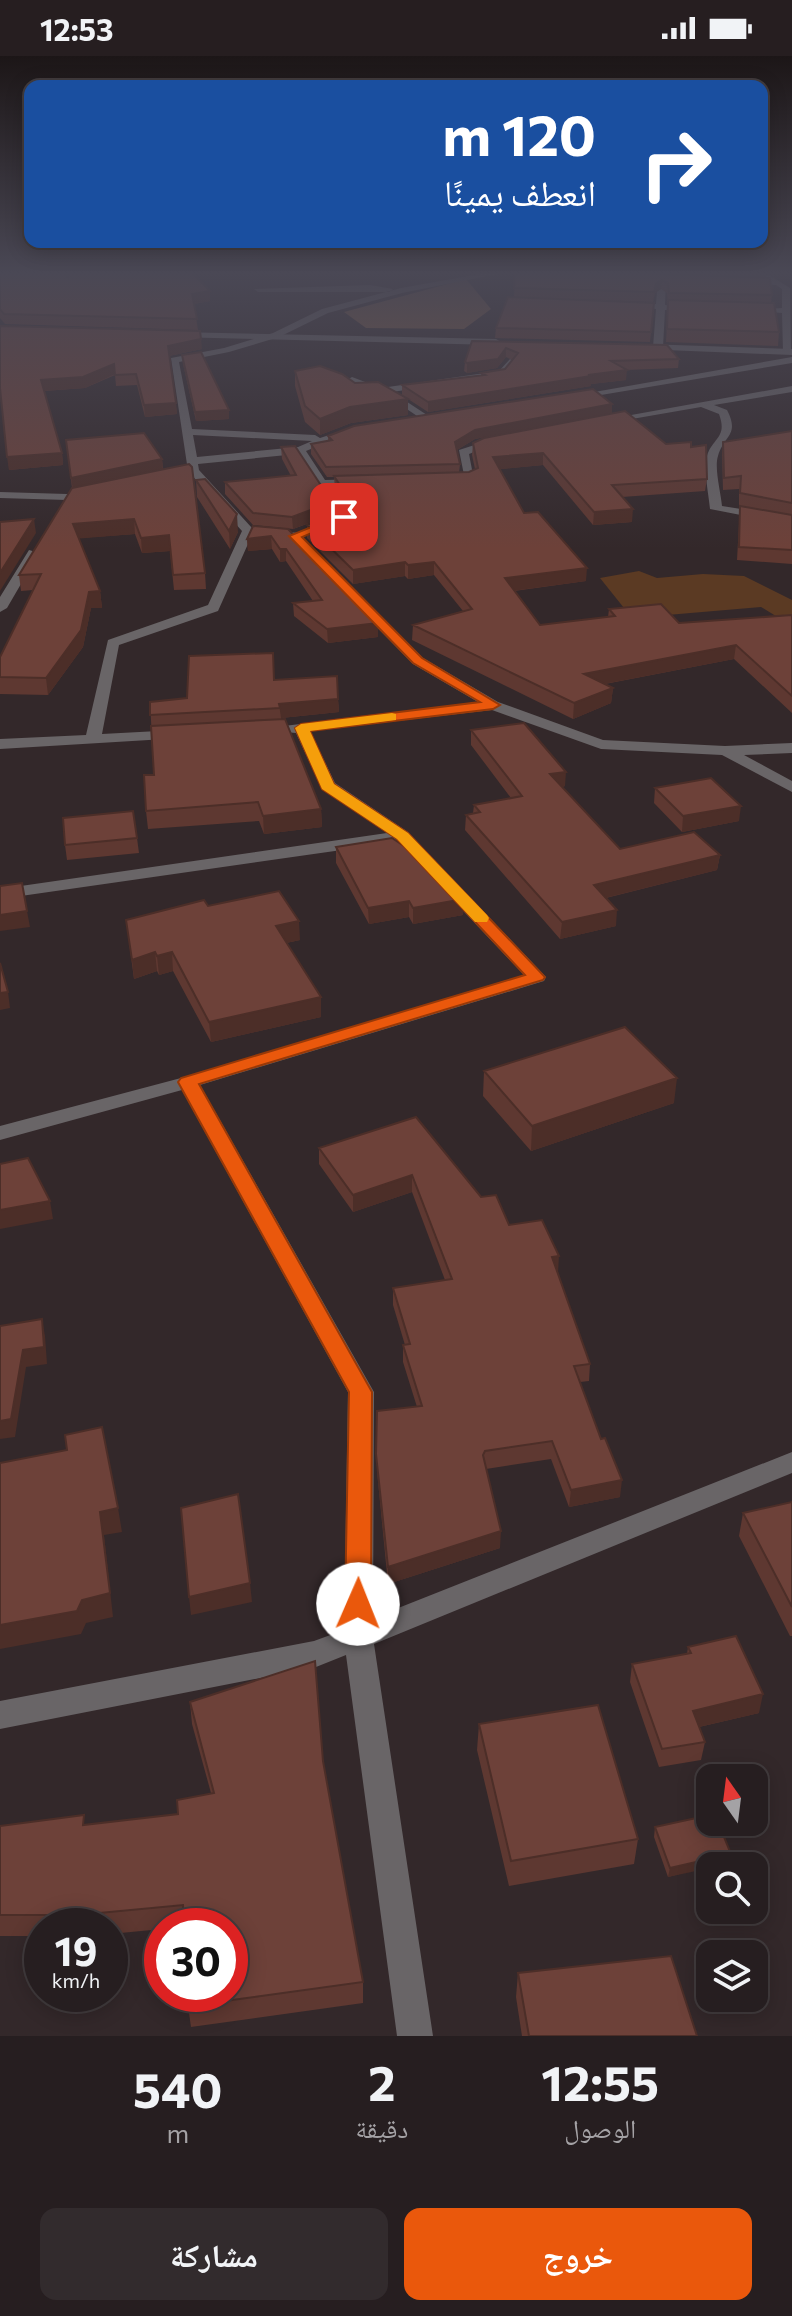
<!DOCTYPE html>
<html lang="ar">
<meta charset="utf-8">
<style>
body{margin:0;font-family:Commissioner,"Noto Naskh Arabic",sans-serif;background:#322b2d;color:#f1f3f6;direction:rtl;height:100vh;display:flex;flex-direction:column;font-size:30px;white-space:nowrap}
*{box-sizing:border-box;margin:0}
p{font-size:26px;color:#a4a2a5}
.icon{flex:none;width:44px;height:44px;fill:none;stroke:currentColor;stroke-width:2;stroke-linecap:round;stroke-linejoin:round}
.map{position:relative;height:1980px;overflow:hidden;direction:ltr}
.panel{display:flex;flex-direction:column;background:#261e20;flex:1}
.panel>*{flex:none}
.guide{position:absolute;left:24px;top:24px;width:744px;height:168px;border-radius:16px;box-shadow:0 4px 20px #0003,0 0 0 2px #423c3e;direction:rtl;background:#1a4fa0;color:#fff;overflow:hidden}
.needle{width:52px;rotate:346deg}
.buttons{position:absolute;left:696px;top:1708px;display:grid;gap:16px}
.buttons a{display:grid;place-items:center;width:72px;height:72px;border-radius:16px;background:#261e20;box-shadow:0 4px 20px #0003,0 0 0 2px #423c3e;font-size:40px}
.speed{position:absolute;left:24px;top:1852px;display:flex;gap:16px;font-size:40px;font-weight:700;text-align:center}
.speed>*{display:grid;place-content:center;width:104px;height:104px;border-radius:50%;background:#261e20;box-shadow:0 4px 20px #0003,0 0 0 2px #423c3e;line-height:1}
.speed small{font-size:20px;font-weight:400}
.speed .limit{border:12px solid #d22;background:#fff;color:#111}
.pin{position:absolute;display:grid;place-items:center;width:68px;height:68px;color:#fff;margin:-34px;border-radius:16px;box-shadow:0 4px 12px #0006}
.me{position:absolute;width:88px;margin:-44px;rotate:1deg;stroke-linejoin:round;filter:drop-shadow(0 0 6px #0008)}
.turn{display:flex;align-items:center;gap:28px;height:168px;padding:0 40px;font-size:36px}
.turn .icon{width:104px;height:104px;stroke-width:2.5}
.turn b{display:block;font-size:56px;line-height:68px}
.eta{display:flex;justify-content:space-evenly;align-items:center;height:136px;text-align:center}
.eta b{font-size:48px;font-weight:700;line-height:56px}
.action{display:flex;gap:16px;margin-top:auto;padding:16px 40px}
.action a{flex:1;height:92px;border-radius:16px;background:#ea580c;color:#fff;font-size:32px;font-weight:700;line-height:92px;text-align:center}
.action a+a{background:#322b2d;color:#f1f3f6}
.status{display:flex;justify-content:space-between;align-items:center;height:56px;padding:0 40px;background:#261e20;direction:ltr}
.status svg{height:22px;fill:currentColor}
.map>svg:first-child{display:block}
</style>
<div class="status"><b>12:53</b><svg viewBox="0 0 49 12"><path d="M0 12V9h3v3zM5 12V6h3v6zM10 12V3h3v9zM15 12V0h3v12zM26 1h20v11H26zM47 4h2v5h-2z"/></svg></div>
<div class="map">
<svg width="792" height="1980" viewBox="0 0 792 1980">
<rect width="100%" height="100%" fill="#33282a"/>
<path fill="#5b3a23" d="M 639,515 L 657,522 L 703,518 L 744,520 L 792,544 L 792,570 L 761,551 L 632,562 L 600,522 Z"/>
<path fill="#825b41" d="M 466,223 L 491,253 L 464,273 L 366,272 L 344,256 Z"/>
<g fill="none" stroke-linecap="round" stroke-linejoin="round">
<path fill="#696567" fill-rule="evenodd" d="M 491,216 L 507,216 L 402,237 L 328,257 L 279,281 L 229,296 L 179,306 L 192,373 L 315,379 L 320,382 L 357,370 L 357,374 L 306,395 L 325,424 L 362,423 L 368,426 L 362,429 L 329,430 L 350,461 L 348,464 L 324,471 L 324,465 L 337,460 L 297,398 L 198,408 L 199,414 L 252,472 L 298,477 L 423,602 L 498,646 L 603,684 L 725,690 L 792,687 L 792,697 L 744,699 L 792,725 L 792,736 L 722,699 L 601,693 L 492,654 L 310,675 L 335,727 L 408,776 L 546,921 L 544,925 L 200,1029 L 374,1336 L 373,1562 L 792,1396 L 792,1417 L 374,1588 L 433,1980 L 397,1980 L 346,1599 L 316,1611 L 0,1673 L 0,1645 L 314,1585 L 344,1574 L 348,1336 L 182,1034 L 0,1084 L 0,1070 L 181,1022 L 524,919 L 398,786 L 0,843 L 0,833 L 387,777 L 322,733 L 296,677 L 284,676 L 284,670 L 478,646 L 413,608 L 290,483 L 252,479 L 218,555 L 119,589 L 102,678 L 177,674 L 182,676 L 182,682 L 0,693 L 0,683 L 86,679 L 108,584 L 208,549 L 242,475 L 188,415 L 171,302 L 224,292 L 273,277 L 322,253 L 401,232 ZM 193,379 L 312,385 L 298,391 L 197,401 Z
M 769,219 L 790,232 L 791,298 L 783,296 L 782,257 L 747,254 L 782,252 L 782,233 L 776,229 L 738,226 L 768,224 L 765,221 Z
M 662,221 L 666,223 L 665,249 L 699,252 L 665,254 L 663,291 L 658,294 L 653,291 L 656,253 L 623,250 L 656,248 L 658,223 Z
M 370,229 L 393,233 L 389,236 L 258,236 L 254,233 Z
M 792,301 L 792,307 L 571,344 L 566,341 Z
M 510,303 L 515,306 L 505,319 L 392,336 L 427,359 L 427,363 L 423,364 L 392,343 L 347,324 L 352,321 L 381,332 L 499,315 Z
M 792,330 L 792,336 L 714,349 L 727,354 C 740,379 724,379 718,400 C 714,412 721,437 722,450 L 792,461 L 792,469 L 710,453 C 709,441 703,411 707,400 C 712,382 728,382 719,358 L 701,351 L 603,368 L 598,365 Z
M 493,383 L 502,385 L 469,398 L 474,424 L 446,426 L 446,422 L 464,419 L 459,394 Z
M 0,436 L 67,438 L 73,441 L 67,444 L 0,442 Z
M 29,494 L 39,497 L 7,552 L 0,556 L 0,541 Z"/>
<path fill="#696567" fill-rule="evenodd" d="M 176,276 L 496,283 L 501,286 L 496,289 L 173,281 Z
M 644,288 L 792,293 L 792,299 L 641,293 Z"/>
</g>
<path fill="#5e3831" d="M 0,216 L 210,235 L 210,245 L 194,248 L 198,274 L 5,268 L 0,262 Z
M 515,216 L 768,216 L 764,221 L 646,217 L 772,239 L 771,247 L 779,276 L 778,290 L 666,286 L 668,246 L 667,237 L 661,233 L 655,237 L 653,246 L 514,241 L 654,247 L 650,286 L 495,282 L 496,272 L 514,241 Z
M 0,270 L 202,293 L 169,300 L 177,358 L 145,361 L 137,329 L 116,330 L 115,319 L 85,332 L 44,335 L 62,397 L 63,409 L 9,414 Z
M 472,285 L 679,303 L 678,312 L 626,314 L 626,324 L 591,328 L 591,330 L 428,356 L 402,339 L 402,329 L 481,320 L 481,317 L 505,313 L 512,304 L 506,301 L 497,312 L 467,317 L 464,315 L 465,306 Z
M 182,299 L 229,363 L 196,365 L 183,308 Z
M 295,315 L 355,327 L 408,343 L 408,359 L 351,367 L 320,379 L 305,366 L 295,330 Z
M 612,348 L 612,357 L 475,383 L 457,394 L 460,408 L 459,417 L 469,416 L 475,413 L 472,399 L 473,387 L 666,388 L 691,391 L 707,423 L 705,435 L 622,441 L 632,466 L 593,469 L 543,409 L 500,413 L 524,457 L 586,525 L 514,535 L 540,569 L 608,561 L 609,553 L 679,567 L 792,559 L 792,657 L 734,603 L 605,628 L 613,632 L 611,647 L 573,663 L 412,584 L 413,569 L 463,555 L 434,519 L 408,523 L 405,520 L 353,528 L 307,482 L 307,469 L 321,463 L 293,473 L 253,469 L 225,438 L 225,426 L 291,420 L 282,403 L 281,391 L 332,458 L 346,452 L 335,433 L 334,421 L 327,421 L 311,398 L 311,388 L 328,385 L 328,380 Z
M 792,375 L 792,508 L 737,504 L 740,450 L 739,450 L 739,433 L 723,434 L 722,398 L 723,386 Z
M 66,384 L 162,403 L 163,413 L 205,517 L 206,533 L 174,534 L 170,495 L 142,497 L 135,478 L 79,482 L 100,535 L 102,552 L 91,552 L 83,591 L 48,639 L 0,638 L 0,601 L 33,534 L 21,535 L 19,519 L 72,432 Z
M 196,424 L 238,476 L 230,493 L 197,441 Z
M 288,473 L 378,581 L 328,587 L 294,560 L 293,547 L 313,545 L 286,505 L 280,506 L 272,493 L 248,495 L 247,483 Z
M 274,624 L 338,643 L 339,656 L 281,662 L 321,753 L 322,771 L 264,778 L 259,765 L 148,773 L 146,755 L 154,719 L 150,646 L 187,642 Z
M 471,674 L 565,730 L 562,731 L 620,793 L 720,799 L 717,814 L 606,842 L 616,870 L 560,883 L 465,774 L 466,759 L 473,757 L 474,749 L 511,742 L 471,689 Z
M 655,732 L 739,765 L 682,776 L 654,747 Z
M 137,782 L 139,797 L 67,804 L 65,789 Z
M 336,791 L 464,843 L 463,859 L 413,868 L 409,861 L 369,868 L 336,807 Z
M 208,850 L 300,884 L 286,887 L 321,941 L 321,961 L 211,986 L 173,915 L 159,919 L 157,915 L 134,923 L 126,864 Z
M 484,1015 L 674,1047 L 531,1095 L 483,1040 Z
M 319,1092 L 481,1141 L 558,1217 L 590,1308 L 589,1325 L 580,1326 L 620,1441 L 569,1451 L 551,1403 L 486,1413 L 500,1492 L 388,1528 L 377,1415 L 377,1355 L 417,1351 L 403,1306 L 403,1289 L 405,1289 L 393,1249 L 393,1232 L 445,1224 L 412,1136 L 353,1156 L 319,1108 Z
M 792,1446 L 792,1580 L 790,1580 L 739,1480 L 743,1457 Z
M 688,1591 L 759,1657 L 699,1671 L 705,1686 L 701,1704 L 659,1711 L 630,1626 L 632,1608 L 687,1598 Z
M 190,1646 L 323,1705 L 363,1926 L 363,1947 L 191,1971 L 188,1950 L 230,1870 L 162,1870 L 162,1873 L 110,1878 L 110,1870 L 42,1870 L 42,1880 L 0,1880 L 0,1770 L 86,1769 L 178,1758 L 211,1737 L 192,1668 Z
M 479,1668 L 638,1783 L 634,1808 L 509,1830 L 477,1694 Z
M 655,1771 L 731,1798 L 729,1807 L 717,1810 L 710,1810 L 668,1821 L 654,1781 Z
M 518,1917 L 697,1980 L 522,1980 L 516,1941 Z"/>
<path fill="#4c2e28" d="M 662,224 L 661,233 L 655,237 L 653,246 L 656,227 Z
M 210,235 L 210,245 L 192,248 L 192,238 Z
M 201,283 L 202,293 L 169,300 L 168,290 Z
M 506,292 L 506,301 L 497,312 L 467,317 L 467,307 Z
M 114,308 L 115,318 L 85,332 L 42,335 L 41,324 Z
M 627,314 L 626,324 L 591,328 L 591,330 L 428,356 L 428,346 L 588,319 Z
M 408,343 L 408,359 L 351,367 L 320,379 L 320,363 L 350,351 Z
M 176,347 L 177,358 L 145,361 L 144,349 Z
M 612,348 L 612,357 L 475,383 L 455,395 L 455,386 L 475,374 Z
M 229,354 L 229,363 L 196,365 L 195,356 Z
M 62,397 L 63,409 L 9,414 L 7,401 Z
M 543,397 L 543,409 L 493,414 L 493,401 Z
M 162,403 L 163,415 L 73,434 L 71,422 Z
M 332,446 L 332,458 L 293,473 L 292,461 Z
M 633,453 L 632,466 L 593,469 L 594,456 Z
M 237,458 L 238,476 L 230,493 L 229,475 Z
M 34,463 L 36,477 L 0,535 L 0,517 Z
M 134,463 L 135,478 L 74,483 L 73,468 Z
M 169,479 L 170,495 L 142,497 L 141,482 Z
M 271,480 L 272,493 L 248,495 L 247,483 Z
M 280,493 L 286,493 L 286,505 L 280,506 Z
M 405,506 L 405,520 L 353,528 L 353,514 Z
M 434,506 L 434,519 L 408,523 L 408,509 Z
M 587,512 L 586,525 L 504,536 L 505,522 Z
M 100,535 L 102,552 L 91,552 L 83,591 L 48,639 L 46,622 L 89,536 Z
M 378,567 L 378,581 L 328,587 L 327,573 Z
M 736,589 L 734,603 L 583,632 L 584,618 Z
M 613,632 L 611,647 L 573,663 L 574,647 Z
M 338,643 L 339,656 L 281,662 L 279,648 Z
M 566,716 L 565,730 L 549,733 L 550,718 Z
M 741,750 L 739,765 L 682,776 L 683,760 Z
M 321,753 L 322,771 L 264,778 L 263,760 Z
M 720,799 L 717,814 L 593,845 L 594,829 Z
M 464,843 L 463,859 L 413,868 L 413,852 Z
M 409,845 L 409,861 L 369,868 L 368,852 Z
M 617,854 L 616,870 L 560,883 L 562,866 Z
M 27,855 L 30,871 L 0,875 L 0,859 Z
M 299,865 L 300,884 L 277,889 L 276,870 Z
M 155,896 L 157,915 L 134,923 L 132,904 Z
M 172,896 L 173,915 L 159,919 L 157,900 Z
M 8,936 L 10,952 L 0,954 L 0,937 Z
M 321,941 L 321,961 L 211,986 L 209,966 Z
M 677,1022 L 674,1047 L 531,1095 L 532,1070 Z
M 412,1119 L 412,1136 L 353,1156 L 353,1139 Z
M 50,1145 L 53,1163 L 0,1173 L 0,1154 Z
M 559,1200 L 558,1217 L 552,1201 Z
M 42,1263 L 45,1280 L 47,1308 L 26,1311 L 15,1381 L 0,1383 L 0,1365 L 23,1294 Z
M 622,1424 L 620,1441 L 569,1451 L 571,1434 Z
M 118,1452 L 122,1476 L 104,1479 L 113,1561 L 86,1567 L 81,1578 L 0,1593 L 0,1569 L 100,1456 Z
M 501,1475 L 500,1492 L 388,1528 L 388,1511 Z
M 250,1527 L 252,1546 L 191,1559 L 189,1541 Z
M 763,1638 L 759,1657 L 690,1673 L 693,1655 Z
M 731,1798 L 729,1807 L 717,1810 L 710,1810 L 710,1812 L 668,1821 L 670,1812 Z"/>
<path fill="#6d4139" stroke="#4c2e28" stroke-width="2" d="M 0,216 L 64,216 L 68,222 L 70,216 L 191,216 L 210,235 L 192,238 L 197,263 L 4,258 L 0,253 Z
M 515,216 L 605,216 L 770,222 L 772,239 L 669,237 L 668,227 L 662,224 L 656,227 L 654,236 L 514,232 Z
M 508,241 L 654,247 L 651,276 L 496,272 Z
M 668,244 L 774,247 L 779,276 L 667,273 Z
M 0,270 L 200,275 L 201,283 L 168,290 L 176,347 L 144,349 L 136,318 L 115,319 L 114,308 L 83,321 L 41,324 L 62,397 L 7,401 L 0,332 Z
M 472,285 L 667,289 L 679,303 L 611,305 L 627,314 L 588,319 L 591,320 L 428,346 L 402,329 L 485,319 L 481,317 L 505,313 L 518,297 L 506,292 L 498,303 L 467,307 L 465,306 Z
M 201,296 L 229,354 L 195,356 L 182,299 Z
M 320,310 L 342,318 L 355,327 L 378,326 L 408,343 L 350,351 L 320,363 L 305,350 L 295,315 Z
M 593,333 L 612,348 L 475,374 L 455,386 L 460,408 L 326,411 L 311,388 L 332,384 L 328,380 L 354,370 Z
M 625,355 L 666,388 L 691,386 L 691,391 L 706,389 L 707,423 L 612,429 L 633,453 L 594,456 L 543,397 L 493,401 L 524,457 L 538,456 L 587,512 L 505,522 L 540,569 L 615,560 L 609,553 L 661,548 L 679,567 L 792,559 L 792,640 L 736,589 L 584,618 L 613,632 L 574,647 L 413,569 L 472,553 L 434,506 L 408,509 L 405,506 L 353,514 L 307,469 L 353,449 L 334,420 L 469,416 L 478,412 L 473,387 L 484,382 Z
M 792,375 L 792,447 L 740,437 L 741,420 L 724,422 L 723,386 Z
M 144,377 L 162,403 L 71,422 L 66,384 Z
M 295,390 L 332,446 L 292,461 L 253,457 L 225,426 L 296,419 L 281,391 Z
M 189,408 L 192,411 L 205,517 L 173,519 L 169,479 L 141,482 L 134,463 L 73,468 L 100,535 L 89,536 L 81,574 L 46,622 L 0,621 L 0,601 L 41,518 L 19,519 L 72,432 Z
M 205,423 L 237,458 L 229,475 L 196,424 Z
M 740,450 L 792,459 L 792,494 L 739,491 Z
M 34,463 L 0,517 L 0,466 Z
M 253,470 L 288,473 L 378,567 L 327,573 L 293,547 L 322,544 L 286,493 L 280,493 L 271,480 L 247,483 Z
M 273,597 L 274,624 L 337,620 L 338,643 L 279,648 L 280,652 L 150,659 L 150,646 L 187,642 L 189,600 Z
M 285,663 L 321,753 L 263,760 L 258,746 L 146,755 L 144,719 L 154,719 L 151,670 Z
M 524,667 L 566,716 L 550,718 L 620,793 L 694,776 L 720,799 L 594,829 L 617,854 L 562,866 L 466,759 L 480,756 L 474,749 L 522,740 L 471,674 Z
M 711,722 L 741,750 L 683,760 L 655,732 Z
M 133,755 L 137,782 L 65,789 L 63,762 Z
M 392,782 L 428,806 L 464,843 L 413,852 L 409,845 L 368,852 L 336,791 Z
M 22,827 L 27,855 L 0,859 L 0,830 Z
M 279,835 L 299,865 L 276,870 L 321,941 L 209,966 L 172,896 L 157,900 L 155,896 L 132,904 L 126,864 L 204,844 L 208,850 Z
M 0,907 L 8,936 L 0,937 Z
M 625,971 L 677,1022 L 532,1070 L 484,1015 Z
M 416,1061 L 481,1141 L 496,1139 L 509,1169 L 542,1164 L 559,1200 L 552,1201 L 590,1308 L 574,1310 L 601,1383 L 605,1382 L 622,1424 L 571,1434 L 552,1385 L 485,1395 L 483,1399 L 501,1475 L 388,1511 L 376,1398 L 377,1355 L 422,1350 L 403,1289 L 410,1288 L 393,1232 L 452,1223 L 412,1119 L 353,1139 L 319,1092 Z
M 28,1102 L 50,1145 L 0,1154 L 0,1108 Z
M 42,1263 L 44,1291 L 23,1294 L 11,1363 L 0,1365 L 0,1270 Z
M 102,1371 L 118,1452 L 100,1456 L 110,1537 L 82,1544 L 77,1555 L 0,1569 L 0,1407 L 67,1394 L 65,1379 Z
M 238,1438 L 250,1527 L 189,1541 L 181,1452 Z
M 792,1446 L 792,1551 L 743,1457 Z
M 736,1580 L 763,1638 L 693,1655 L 705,1686 L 662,1693 L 632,1608 L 691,1597 L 688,1591 Z
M 315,1605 L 323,1705 L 363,1926 L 188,1950 L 187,1938 L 230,1938 L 230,1870 L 184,1870 L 183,1849 L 78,1859 L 0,1859 L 0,1770 L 84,1759 L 83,1769 L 178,1758 L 177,1744 L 214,1737 L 190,1646 Z
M 598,1649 L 638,1783 L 511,1805 L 479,1668 Z
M 710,1759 L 710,1766 L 718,1766 L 731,1798 L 670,1812 L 655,1771 Z
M 671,1900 L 697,1980 L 529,1980 L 518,1917 Z"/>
<linearGradient id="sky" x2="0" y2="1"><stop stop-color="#1c1617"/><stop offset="0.44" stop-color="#4a4855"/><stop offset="1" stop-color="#4a4855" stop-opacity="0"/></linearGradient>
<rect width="792" height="493" fill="url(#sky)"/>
<path fill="#ea580c" stroke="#983908" stroke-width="2" d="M 341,459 L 350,461 L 302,481 L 422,602 L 500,649 L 493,653 L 310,675 L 334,728 L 408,777 L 545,921 L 543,924 L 199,1028 L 372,1336 L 371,1548 L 367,1556 L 358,1559 L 349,1556 L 345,1548 L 349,1336 L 178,1026 L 181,1022 L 525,919 L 397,783 L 322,733 L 295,672 L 301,668 L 480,646 L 413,607 L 289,480 Z"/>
<path fill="#f59e0b" d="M 392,657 L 396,658 L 396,664 L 310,675 L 334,728 L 408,777 L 487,859 L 489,862 L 487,866 L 475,866 L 397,783 L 322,733 L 295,672 L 301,668 Z"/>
</svg>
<div class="buttons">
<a><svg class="needle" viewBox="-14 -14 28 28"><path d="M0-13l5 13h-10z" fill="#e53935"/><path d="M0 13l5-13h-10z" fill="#a4a2a5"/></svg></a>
<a><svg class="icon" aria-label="search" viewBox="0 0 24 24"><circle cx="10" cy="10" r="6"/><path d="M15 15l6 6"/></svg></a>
<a><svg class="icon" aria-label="layers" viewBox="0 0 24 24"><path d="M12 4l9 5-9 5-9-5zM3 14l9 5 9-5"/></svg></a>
</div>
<div class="speed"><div>19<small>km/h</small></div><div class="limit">30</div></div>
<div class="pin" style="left:344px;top:461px;background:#d93025"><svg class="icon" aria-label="arrive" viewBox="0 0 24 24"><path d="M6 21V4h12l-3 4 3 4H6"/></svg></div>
<svg class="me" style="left:358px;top:1548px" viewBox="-20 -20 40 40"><circle r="19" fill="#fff"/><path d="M0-13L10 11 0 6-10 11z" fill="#ea580c"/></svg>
<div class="guide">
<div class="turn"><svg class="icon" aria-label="right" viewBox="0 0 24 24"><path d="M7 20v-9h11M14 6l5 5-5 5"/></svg><div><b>120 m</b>انعطف يمينًا</div></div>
</div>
</div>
<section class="panel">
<div class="eta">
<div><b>12:55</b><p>الوصول</p></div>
<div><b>2</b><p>دقيقة</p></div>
<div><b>540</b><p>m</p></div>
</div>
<div class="action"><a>خروج</a><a>مشاركة</a></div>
</section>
